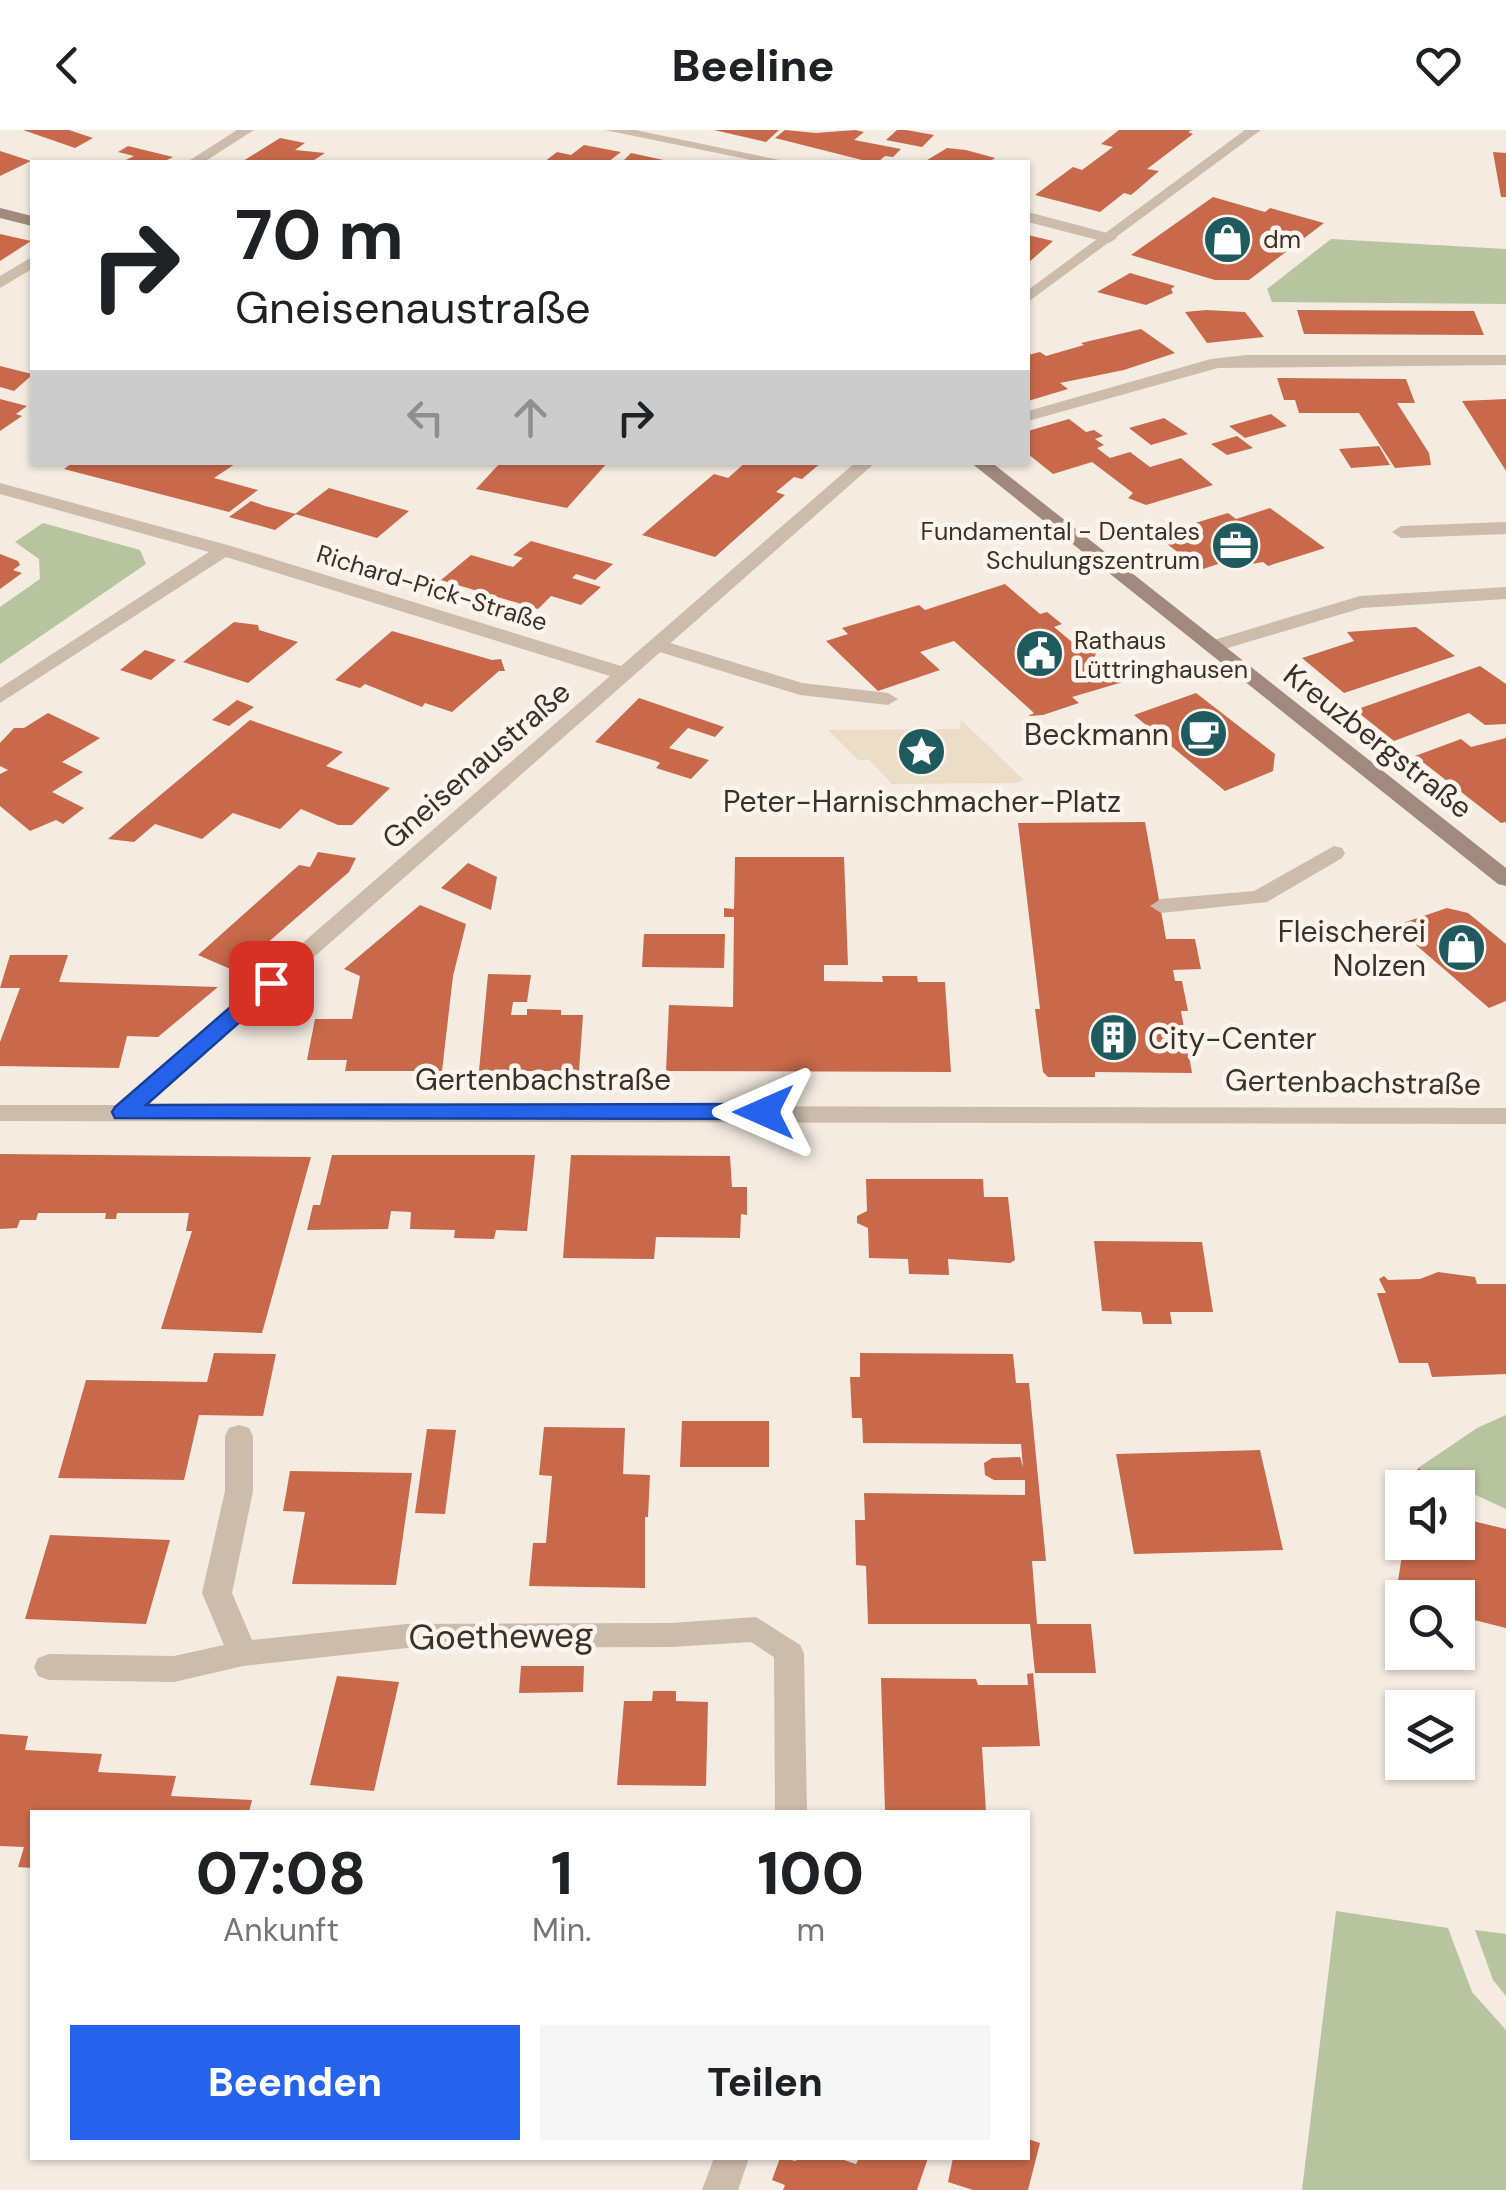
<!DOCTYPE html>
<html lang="de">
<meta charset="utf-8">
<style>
body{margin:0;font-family:"DM Sans",sans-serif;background:#f6f6f6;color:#202124;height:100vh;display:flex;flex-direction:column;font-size:38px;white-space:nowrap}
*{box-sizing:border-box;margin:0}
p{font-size:32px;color:#757577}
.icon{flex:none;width:55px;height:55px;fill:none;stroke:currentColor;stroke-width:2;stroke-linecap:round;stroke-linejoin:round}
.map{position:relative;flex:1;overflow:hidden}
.side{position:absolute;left:30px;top:1680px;width:1000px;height:350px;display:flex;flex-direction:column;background:#fff;border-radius:0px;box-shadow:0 2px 8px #0004}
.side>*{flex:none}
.banner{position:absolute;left:30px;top:30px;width:1000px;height:305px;border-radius:0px;box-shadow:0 2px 8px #0004;background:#fff;color:#202124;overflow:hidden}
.controls{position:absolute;left:1385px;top:1340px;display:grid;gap:20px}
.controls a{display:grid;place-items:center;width:90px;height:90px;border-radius:0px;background:#fff;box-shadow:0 2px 8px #0004;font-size:50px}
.pin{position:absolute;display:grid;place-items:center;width:85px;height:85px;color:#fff;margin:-42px;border-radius:20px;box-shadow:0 5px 15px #0006}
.me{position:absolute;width:110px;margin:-55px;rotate:270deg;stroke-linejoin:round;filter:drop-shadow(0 0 8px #0008)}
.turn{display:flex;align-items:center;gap:35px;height:210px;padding:0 40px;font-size:45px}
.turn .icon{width:130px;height:130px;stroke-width:2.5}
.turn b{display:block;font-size:70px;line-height:85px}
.lanes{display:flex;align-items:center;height:95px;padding:0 40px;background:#0003;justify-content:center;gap:50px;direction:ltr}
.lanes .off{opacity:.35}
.eta{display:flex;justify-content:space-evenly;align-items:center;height:170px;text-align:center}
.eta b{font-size:60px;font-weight:800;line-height:70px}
.primary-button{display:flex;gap:20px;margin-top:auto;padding:20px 40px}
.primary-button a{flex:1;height:115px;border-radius:0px;background:#2563eb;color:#fff;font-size:40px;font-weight:800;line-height:115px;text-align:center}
.primary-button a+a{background:#f6f6f6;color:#202124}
header{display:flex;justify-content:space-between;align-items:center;height:130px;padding:0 40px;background:#fff;font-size:45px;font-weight:800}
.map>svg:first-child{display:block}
</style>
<header><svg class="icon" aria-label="back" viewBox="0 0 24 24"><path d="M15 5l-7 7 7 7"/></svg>Beeline<svg class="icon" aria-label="heart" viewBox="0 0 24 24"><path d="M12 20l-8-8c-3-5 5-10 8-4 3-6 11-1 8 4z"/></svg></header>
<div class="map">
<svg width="1506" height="2060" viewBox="0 0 1506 2060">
<rect width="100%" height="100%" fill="#f4ebe1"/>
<path fill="#b8c4a0" d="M 1331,109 L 1506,119 L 1506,174 L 1272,172 L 1267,159 Z
M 43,393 L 140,420 L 146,434 L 0,534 L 0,477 L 40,449 L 39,429 L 15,412 Z
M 1506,1285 L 1506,1379 L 1418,1338 L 1477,1298 Z
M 1336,1781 L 1448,1798 L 1472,1862 L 1506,1900 L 1506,2060 L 1302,2060 Z
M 1475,1800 L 1506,1804 L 1506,1866 L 1493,1850 Z"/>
<path fill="#ecdcc8" d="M 961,590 L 1024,650 L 1014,653 L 892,654 L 869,630 L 858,630 L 828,600 L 959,599 Z"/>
<path fill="#c8694b" d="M 23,0 L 69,0 L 93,8 L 75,18 Z
M 714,0 L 779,0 L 766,12 Z
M 785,0 L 816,3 L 855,0 L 864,2 L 854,10 L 901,19 L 893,27 L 885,26 L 878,32 L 870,32 L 775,8 Z
M 897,0 L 906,0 L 934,5 L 922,17 L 886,10 Z
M 1119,0 L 1192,0 L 1188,2 L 1193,4 L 1147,39 L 1159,41 L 1137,60 L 1131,65 L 1124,63 L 1100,82 L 1035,65 L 1073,37 L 1082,40 L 1113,17 L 1101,14 Z
M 280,8 L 305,13 L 295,20 L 325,23 L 311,32 L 243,31 Z
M 584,15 L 621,22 L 608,32 L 544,32 L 557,22 L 571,25 Z
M 128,16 L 173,27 L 163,32 L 122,32 L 134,26 L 118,22 Z
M 947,18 L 966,20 L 995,28 L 989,32 L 924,32 Z
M 0,21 L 31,31 L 0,46 Z
M 1493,22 L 1506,23 L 1506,67 L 1501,67 Z
M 631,23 L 668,31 L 667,32 L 622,32 Z
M 1213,67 L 1265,82 L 1270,78 L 1324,93 L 1249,150 L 1215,150 L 1131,125 Z
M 0,104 L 31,111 L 0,131 Z
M 1028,105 L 1053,111 L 1028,133 Z
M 1130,143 L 1175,156 L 1171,159 L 1173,163 L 1146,175 L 1097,162 Z
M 1206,180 L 1245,182 L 1264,207 L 1207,213 L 1185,182 Z
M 1297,180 L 1474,181 L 1484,205 L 1304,204 Z
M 1141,199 L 1175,223 L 1124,240 L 1060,253 L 1068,259 L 1028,271 L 1028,225 L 1040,222 L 1046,226 L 1084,215 L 1081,213 Z
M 0,236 L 32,244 L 32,245 L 14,261 L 0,257 Z
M 1277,248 L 1406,249 L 1415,273 L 1397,273 L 1429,323 L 1431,335 L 1395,338 L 1359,283 L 1299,283 L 1295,270 L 1284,270 Z
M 0,269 L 27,276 L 16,284 L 22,286 L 0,301 Z
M 1506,269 L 1506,341 L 1462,271 Z
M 1271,284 L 1287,296 L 1245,308 L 1229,296 Z
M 1164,288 L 1188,304 L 1151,315 L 1129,298 Z
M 1069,289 L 1086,302 L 1094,300 L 1103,306 L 1095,309 L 1104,315 L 1097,318 L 1110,328 L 1130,322 L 1150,337 L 1181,328 L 1213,355 L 1146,375 L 1128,368 L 1133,363 L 1092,332 L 1053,344 L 1028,324 L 1028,301 Z
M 1237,306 L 1253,318 L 1227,325 L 1211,314 Z
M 1379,316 L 1390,335 L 1351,338 L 1339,319 Z
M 74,332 L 238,332 L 214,348 L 258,360 L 229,382 L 64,339 Z
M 501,332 L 608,332 L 567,378 L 476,359 Z
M 746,332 L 822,332 L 802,349 L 794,347 L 776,362 L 785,365 L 715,427 L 642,405 L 714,344 L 728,348 Z
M 329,358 L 409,381 L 377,408 L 295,384 Z
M 251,371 L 265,376 L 296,384 L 275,400 L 229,387 Z
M 1270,378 L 1325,418 L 1268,436 L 1263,432 L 1228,438 L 1221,433 L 1200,440 L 1156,405 L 1228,383 L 1236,389 Z
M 531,411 L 613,434 L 595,450 L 576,444 L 572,448 L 601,457 L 581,475 L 551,466 L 538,479 L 441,450 L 471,425 L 513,437 L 523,428 L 513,425 Z
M 0,424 L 18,431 L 20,435 L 13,440 L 22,443 L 0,459 Z
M 1005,454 L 1040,484 L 1047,482 L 1062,494 L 1054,497 L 1072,512 L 1087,515 L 1096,523 L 1093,531 L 1123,552 L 1072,567 L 1079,573 L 1043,585 L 1028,586 L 1034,583 L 954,511 L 920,522 L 940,540 L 878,561 L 826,511 L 848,504 L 842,498 L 919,475 L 925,480 Z
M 234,492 L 258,495 L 259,500 L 298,512 L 248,553 L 183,532 Z
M 1416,497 L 1455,526 L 1344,563 L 1302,528 L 1354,511 L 1347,502 Z
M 392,501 L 492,530 L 501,529 L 505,541 L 499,541 L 452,582 L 425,573 L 422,577 L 365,554 L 360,558 L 335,550 Z
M 145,520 L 176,530 L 151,550 L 120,540 Z
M 1480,536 L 1506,554 L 1506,594 L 1485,595 L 1469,583 L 1394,611 L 1355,580 Z
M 1196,563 L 1275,624 L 1273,641 L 1225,661 L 1134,585 Z
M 639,568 L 724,597 L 715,607 L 688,598 L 669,618 L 709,630 L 691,649 L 656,638 L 660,633 L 656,631 L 595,612 Z
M 237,570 L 254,577 L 229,596 L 212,590 Z
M 48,583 L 100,608 L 62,632 L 83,642 L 52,662 L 84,678 L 63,694 L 56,690 L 30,701 L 0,676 L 0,644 L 8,640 L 0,636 L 0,613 L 14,598 L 24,598 Z
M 250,590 L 343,622 L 326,636 L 390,658 L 352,695 L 338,695 L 301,679 L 280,699 L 233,683 L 202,709 L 155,694 L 134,712 L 108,709 Z
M 1506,608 L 1506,692 L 1501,693 L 1415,626 L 1461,609 L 1471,617 Z
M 1145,692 L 1166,809 L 1195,809 L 1201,839 L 1173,840 L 1175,851 L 1182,851 L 1188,881 L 1181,881 L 1192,943 L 1095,942 L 1095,947 L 1048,947 L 1043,942 L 1035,879 L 1040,879 L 1018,693 Z
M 318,722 L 356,728 L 349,742 L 235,841 L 198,825 L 299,735 L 310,737 Z
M 735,727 L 844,727 L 848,835 L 824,835 L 824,851 L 883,852 L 882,846 L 917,846 L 918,852 L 945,852 L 951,942 L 666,941 L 669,875 L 733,877 L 734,787 L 724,787 L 724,778 L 734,779 Z
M 468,733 L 497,747 L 491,780 L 441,758 Z
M 420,775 L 466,794 L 453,846 L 442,941 L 345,941 L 347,930 L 307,930 L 315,889 L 352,889 L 360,846 L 344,839 Z
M 1447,778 L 1468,783 L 1506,814 L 1506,871 L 1489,878 L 1394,796 Z
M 644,804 L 725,804 L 724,838 L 642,837 Z
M 10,825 L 68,825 L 59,852 L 218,857 L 158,907 L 127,906 L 119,938 L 0,936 L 0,912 L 20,858 L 0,858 Z
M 488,844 L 531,845 L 527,872 L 513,872 L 511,885 L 527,885 L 527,879 L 561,880 L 561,885 L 583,885 L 579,941 L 479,941 Z
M 0,1024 L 311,1027 L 262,1203 L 161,1199 L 192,1101 L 186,1101 L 189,1083 L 117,1083 L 116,1089 L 105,1089 L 106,1083 L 38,1083 L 36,1090 L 20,1090 L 17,1098 L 0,1099 Z
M 332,1025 L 535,1025 L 527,1101 L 496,1100 L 494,1109 L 454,1108 L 455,1100 L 410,1099 L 411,1082 L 391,1081 L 388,1099 L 307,1100 L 313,1075 L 320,1075 Z
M 571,1025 L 730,1026 L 732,1057 L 747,1057 L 747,1085 L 741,1084 L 740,1108 L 656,1107 L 654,1129 L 563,1128 Z
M 866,1049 L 983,1049 L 984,1067 L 1008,1067 L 1015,1130 L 1010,1133 L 948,1129 L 949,1145 L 909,1144 L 908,1129 L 869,1128 L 868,1098 L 857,1093 L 857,1086 L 867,1081 Z
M 1094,1111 L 1202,1112 L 1213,1182 L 1170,1182 L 1172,1194 L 1143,1194 L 1141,1182 L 1102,1181 Z
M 1438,1142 L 1475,1147 L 1477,1154 L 1506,1154 L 1506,1244 L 1432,1247 L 1428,1233 L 1399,1233 L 1377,1163 L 1386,1163 L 1379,1149 L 1384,1146 L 1388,1150 L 1420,1149 Z
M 214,1223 L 276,1224 L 263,1286 L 199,1285 L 184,1350 L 58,1348 L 86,1250 L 207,1252 Z
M 860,1223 L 1013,1224 L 1016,1253 L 1029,1253 L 1046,1431 L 1032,1431 L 1037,1494 L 1091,1494 L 1096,1543 L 1035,1543 L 1030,1494 L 868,1494 L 866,1436 L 856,1435 L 855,1390 L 865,1390 L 864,1363 L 1025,1365 L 1025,1350 L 994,1350 L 985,1345 L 984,1333 L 992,1328 L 1020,1327 L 1023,1337 L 1021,1314 L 863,1313 L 862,1288 L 852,1288 L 850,1247 L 860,1247 Z
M 682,1291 L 769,1291 L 769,1337 L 680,1337 Z
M 544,1297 L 625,1298 L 623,1344 L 650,1345 L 648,1387 L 645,1387 L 645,1458 L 529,1456 L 533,1413 L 546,1413 L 552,1346 L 539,1345 Z
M 427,1299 L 456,1300 L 445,1384 L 415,1383 Z
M 1260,1320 L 1283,1420 L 1134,1424 L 1116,1324 Z
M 1418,1338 L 1456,1358 L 1414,1358 Z
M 290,1341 L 412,1343 L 396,1455 L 292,1454 L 305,1382 L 283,1381 Z
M 1458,1358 L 1464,1362 L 1460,1388 L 1506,1399 L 1506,1498 L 1458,1486 L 1458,1468 L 1395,1471 L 1404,1412 L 1458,1412 Z
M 50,1405 L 170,1410 L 146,1494 L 25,1489 Z
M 521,1536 L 584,1536 L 583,1562 L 519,1563 Z
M 1033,1543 L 1040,1616 L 982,1617 L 986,1682 L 885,1682 L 881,1548 L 976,1549 L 978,1555 L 1028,1555 L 1027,1544 Z
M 337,1546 L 399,1552 L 374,1661 L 310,1655 Z
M 653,1561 L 676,1561 L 676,1571 L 708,1572 L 706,1656 L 617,1655 L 624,1571 L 652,1571 Z
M 0,1604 L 28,1606 L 25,1620 L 102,1624 L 98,1642 L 176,1646 L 171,1666 L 252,1670 L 249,1682 L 32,1682 L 32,1738 L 18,1737 L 24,1717 L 0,1716 Z
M 1028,2009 L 1040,2013 L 1028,2060 L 973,2060 L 948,2052 L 953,2028 L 1028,2028 Z
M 780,2028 L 796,2031 L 797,2028 L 838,2028 L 856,2034 L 859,2028 L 928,2028 L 917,2060 L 783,2060 L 785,2055 L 772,2050 Z"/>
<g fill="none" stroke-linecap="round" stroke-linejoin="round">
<path fill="#cdbbac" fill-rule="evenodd" d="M 1506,392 L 1506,404 L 1401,408 L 1392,402 L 1401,396 Z
M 1506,457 L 1506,469 L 1362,478 L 1211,523 L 1201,517 L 1204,513 L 1360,466 Z
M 657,509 L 802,553 L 888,563 L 898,569 L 888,575 L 800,565 L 650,519 L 647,515 Z
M 1334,716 L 1342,718 L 1345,723 L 1342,728 L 1267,772 L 1161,783 L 1150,776 L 1161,769 L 1254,761 Z
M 239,1295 L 249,1298 L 253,1306 L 253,1361 L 232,1463 L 252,1510 L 407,1494 L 671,1493 L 756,1487 L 800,1515 L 804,1524 L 800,1533 L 789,1537 L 751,1512 L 671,1517 L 407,1518 L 243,1536 L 174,1552 L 49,1550 L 38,1546 L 34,1537 L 38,1528 L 49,1524 L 174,1526 L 224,1515 L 202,1463 L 225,1361 L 225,1306 L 229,1298 Z"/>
<path fill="#cdbbac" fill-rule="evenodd" d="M 237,0 L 254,0 L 204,32 L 187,32 Z
M 605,0 L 635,0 L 789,32 L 761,32 Z
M 1028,82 L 1115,105 L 1117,108 L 1109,113 L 1028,92 Z
M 32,127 L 32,139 L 0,158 L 0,146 Z
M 1246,225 L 1506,225 L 1506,235 L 1218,238 L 1028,291 L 1028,281 L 1211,229 Z
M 856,332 L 876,332 L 146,975 L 1506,978 L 1506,994 L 0,991 L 0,975 L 116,975 L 610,546 L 226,427 L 0,573 L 0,558 L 209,422 L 0,364 L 0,353 L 231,416 L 621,536 Z
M 789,1511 L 800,1515 L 804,1524 L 807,1682 L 775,1682 L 774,1524 L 778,1515 Z
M 714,2028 L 749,2028 L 738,2060 L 702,2060 Z"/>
<path fill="#cdbbac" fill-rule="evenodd" d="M 1245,0 L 1261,0 L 1028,172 L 1028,160 Z"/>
<path fill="#a18a7d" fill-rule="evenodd" d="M 0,78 L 32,86 L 32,96 L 0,88 Z
M 970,332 L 991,332 L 1506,738 L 1506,756 L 1498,754 Z"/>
</g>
<path fill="#2563eb" stroke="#184099" stroke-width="2.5" d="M 271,846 L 278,848 L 282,853 L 278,858 L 146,975 L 764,974 L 775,982 L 764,989 L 115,988 L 112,982 L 115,977 L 264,848 Z"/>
<defs>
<symbol id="shop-disc" viewBox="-11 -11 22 22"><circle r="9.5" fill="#1f5a5e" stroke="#fbf5ee"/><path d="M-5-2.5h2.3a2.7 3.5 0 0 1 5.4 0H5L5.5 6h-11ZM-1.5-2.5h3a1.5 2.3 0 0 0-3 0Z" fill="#fff"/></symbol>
<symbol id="office-disc" viewBox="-11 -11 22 22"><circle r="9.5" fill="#1f5a5e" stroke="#fbf5ee"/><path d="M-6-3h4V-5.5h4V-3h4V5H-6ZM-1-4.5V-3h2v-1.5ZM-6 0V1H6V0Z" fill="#fff"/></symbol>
<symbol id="civic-disc" viewBox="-11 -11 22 22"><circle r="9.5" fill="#1f5a5e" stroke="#fbf5ee"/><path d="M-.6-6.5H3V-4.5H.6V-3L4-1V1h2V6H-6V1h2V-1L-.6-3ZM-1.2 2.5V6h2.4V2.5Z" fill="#fff"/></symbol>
<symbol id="cafe-disc" viewBox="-11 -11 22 22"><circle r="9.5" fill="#1f5a5e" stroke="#fbf5ee"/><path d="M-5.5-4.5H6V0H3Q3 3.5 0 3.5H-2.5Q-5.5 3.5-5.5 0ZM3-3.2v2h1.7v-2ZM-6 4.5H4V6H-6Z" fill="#fff"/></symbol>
<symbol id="sight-disc" viewBox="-11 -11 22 22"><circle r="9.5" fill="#1f5a5e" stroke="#fbf5ee"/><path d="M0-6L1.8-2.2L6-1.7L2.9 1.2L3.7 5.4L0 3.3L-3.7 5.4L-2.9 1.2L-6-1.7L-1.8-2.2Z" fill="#fff"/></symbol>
<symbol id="building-disc" viewBox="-11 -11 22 22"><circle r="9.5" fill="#1f5a5e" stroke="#fbf5ee"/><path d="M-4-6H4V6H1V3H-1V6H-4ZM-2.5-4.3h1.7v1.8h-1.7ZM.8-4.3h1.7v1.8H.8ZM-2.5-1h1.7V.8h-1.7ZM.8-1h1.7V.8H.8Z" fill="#fff"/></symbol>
</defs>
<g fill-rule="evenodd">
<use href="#shop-disc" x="1200" y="82" width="55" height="55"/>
<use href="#office-disc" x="1208" y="388" width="55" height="55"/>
<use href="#civic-disc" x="1012" y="496" width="55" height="55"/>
<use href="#cafe-disc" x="1176" y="576" width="55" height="55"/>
<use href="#sight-disc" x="894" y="594" width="55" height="55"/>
<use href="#shop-disc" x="1434" y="790" width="55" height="55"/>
<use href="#building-disc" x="1086" y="880" width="55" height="55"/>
</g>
<g text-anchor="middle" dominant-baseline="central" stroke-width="9" stroke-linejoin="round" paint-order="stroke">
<g font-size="25" fill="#3b302b" stroke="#fbf5ee" text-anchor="start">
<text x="1263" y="109">dm</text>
<text x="1200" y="401" text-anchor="end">Fundamental - Dentales<tspan x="1200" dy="29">Schulungszentrum</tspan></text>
<text x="1074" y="510">Rathaus<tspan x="1074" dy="29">Lüttringhausen</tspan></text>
</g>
<g font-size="25" fill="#3b302b" stroke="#fbf5ee">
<text transform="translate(432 458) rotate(17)">Richard-Pick-Straße</text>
</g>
<g font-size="30" fill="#3b302b" stroke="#fbf5ee" text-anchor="end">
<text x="1169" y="604">Beckmann</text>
<text x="922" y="671" text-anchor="middle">Peter-Harnischmacher-Platz</text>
<text x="1426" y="801">Fleischerei<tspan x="1426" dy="34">Nolzen</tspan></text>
<text x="1148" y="908" text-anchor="start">City-Center</text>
</g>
<g font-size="30" fill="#3b302b" stroke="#fbf5ee">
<text transform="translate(1378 611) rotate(38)">Kreuzbergstraße</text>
<text transform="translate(476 635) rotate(-41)">Gneisenaustraße</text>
<text x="543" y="949">Gertenbachstraße</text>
<text transform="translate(1353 952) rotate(1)">Gertenbachstraße</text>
</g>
<g font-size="35" fill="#3b302b" stroke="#fbf5ee">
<text transform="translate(501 1506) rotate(-1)">Goetheweg</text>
</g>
</g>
</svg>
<div class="controls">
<a><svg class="icon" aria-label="sound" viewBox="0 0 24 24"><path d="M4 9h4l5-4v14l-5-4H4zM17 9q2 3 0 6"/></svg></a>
<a><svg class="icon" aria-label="search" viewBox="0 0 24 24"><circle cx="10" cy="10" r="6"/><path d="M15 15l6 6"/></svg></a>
<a><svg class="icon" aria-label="layers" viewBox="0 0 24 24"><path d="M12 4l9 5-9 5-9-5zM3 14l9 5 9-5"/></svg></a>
</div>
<div class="pin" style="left:271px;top:853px;background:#d93025"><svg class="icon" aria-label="arrive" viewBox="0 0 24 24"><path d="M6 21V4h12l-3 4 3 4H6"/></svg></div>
<svg class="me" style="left:764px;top:982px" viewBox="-20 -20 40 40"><path d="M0-17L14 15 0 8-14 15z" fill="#2563eb" stroke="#fff" stroke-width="4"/></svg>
<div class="banner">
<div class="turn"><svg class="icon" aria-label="right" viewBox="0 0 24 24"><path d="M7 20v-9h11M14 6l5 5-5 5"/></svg><div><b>70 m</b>Gneisenaustraße</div></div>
<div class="lanes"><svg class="icon off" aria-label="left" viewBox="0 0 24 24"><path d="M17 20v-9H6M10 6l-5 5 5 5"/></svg><svg class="icon off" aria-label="ahead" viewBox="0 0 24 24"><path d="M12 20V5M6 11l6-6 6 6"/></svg><svg class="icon" aria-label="right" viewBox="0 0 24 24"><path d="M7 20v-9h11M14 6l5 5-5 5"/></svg></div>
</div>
<section class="side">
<div class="eta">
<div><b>07:08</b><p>Ankunft</p></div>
<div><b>1</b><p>Min.</p></div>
<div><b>100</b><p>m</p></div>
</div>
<div class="primary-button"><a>Beenden</a><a>Teilen</a></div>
</section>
</div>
